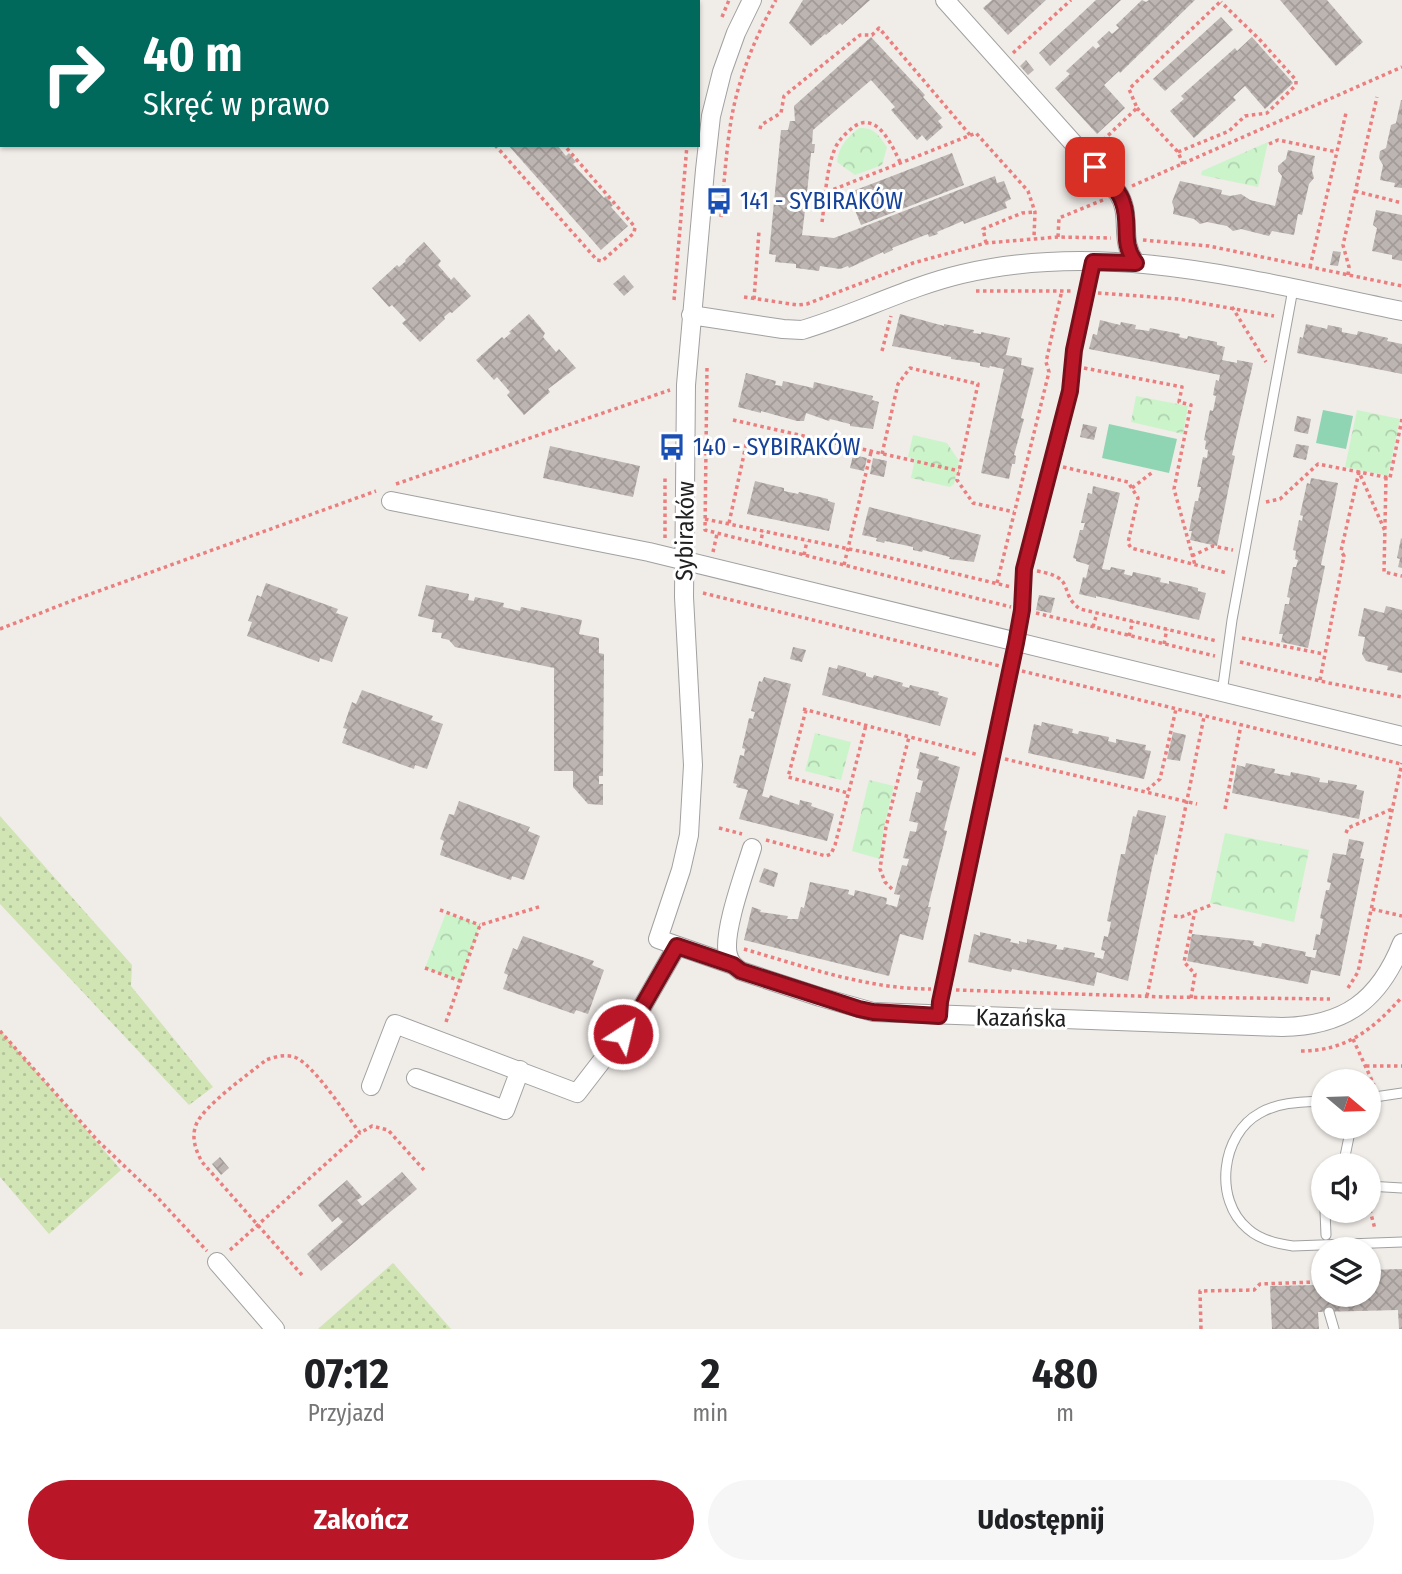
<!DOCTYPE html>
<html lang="pl">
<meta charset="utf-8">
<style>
body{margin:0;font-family:"Fira Sans Condensed",sans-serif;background:#f6f6f6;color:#202124;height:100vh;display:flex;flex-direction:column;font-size:26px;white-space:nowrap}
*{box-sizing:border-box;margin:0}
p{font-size:23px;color:#757577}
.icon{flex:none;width:38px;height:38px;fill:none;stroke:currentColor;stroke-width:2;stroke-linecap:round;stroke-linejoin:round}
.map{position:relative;height:1329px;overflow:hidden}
.panel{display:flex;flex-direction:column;background:#fff;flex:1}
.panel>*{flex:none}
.guide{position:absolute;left:0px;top:0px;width:700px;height:147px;box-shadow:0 2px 5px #0004;background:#00695c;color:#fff;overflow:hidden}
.needle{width:46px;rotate:109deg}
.controls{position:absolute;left:1311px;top:1069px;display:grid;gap:14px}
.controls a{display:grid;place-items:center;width:70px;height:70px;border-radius:50%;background:#fff;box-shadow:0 2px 5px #0004;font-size:35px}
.pin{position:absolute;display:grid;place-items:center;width:60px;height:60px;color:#fff;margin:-30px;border-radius:14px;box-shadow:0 4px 10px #0006}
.me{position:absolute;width:77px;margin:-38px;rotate:35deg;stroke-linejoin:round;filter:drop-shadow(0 0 5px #0008)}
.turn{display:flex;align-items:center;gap:24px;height:147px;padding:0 28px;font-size:32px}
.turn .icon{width:91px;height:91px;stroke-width:2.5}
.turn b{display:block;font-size:49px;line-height:60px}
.eta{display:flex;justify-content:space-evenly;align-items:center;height:119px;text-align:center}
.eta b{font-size:42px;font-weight:700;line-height:49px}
.button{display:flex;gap:14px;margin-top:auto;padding:14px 28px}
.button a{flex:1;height:80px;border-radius:42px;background:#b91728;color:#fff;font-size:28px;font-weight:700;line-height:80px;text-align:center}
.button a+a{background:#f6f6f6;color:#202124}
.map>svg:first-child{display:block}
</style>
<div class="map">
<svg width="1402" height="1329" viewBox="0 0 1402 1329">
<defs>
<pattern id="grass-dots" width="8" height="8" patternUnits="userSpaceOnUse" patternTransform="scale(1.75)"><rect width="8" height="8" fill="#d0e4b4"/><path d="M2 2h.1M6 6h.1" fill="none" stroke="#b2c39a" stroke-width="1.8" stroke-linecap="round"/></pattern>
<pattern id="park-crowns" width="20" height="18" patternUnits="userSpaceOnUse" patternTransform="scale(1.75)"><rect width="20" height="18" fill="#ccf4cb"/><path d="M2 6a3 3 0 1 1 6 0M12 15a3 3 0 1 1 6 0" fill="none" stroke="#afd1ae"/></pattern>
<pattern id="building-cross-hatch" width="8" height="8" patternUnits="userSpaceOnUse" patternTransform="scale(1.75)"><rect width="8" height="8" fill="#bdb5b1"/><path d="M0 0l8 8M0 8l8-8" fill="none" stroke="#a29b98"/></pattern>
</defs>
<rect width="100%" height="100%" fill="#f0ece8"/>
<path fill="url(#grass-dots)" d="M 0,816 L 132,965 L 131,986 L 213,1087 L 189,1105 L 0,904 Z
M 0,1030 L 121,1170 L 49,1234 L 0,1177 Z
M 393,1263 L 451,1329 L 318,1329 Z"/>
<path fill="url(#park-crowns)" d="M 859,128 C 875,127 879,136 887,147 L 882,165 L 855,175 L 837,162 C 839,146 846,139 859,128 Z
M 1268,142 L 1258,187 L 1201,175 L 1202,171 Z
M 1136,396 L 1188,406 L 1183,434 L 1131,422 Z
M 1357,410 L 1400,419 L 1388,476 L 1345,467 Z
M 913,435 L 947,443 L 959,461 L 954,484 L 950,487 L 911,478 L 915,459 L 908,457 Z
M 815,733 L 851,742 L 841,780 L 805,771 Z
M 869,780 L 894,786 L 884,827 L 880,859 L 852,851 Z
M 1225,833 L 1309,850 L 1294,922 L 1210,903 Z
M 446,913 L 480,925 L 460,981 L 425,968 Z"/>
<path fill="#90d5b3" d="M 1323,410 L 1353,416 L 1346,449 L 1316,443 Z
M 1109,424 L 1177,439 L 1169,473 L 1102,458 Z"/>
<path fill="url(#building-cross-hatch)" d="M 803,0 L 870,0 L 842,25 L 840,23 L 826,35 L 825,34 L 811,46 L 789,23 Z
M 992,0 L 1046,0 L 1008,35 L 983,8 Z
M 1096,0 L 1121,0 L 1050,66 L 1039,53 Z
M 1142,0 L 1146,2 L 1149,0 L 1195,0 L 1120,73 L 1119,71 L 1104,85 L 1125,108 L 1097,134 L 1055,88 L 1070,74 L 1066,71 L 1093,46 L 1096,49 L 1100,46 L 1097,42 L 1109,31 L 1112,34 L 1119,28 L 1116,25 Z
M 1280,0 L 1327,0 L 1363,42 L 1336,66 Z
M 1221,17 L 1233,30 L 1165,91 L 1153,79 Z
M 871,37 L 925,95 L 923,97 L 942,118 L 938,121 L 943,127 L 927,141 L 922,135 L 917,140 L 891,110 L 895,107 L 871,80 L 813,130 L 812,144 L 815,144 L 814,153 L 811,153 L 807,193 L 810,193 L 809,203 L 806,202 L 802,235 L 834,238 L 995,176 L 997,183 L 1004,181 L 1011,199 L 1005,202 L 1007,208 L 964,224 L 963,221 L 937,232 L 938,234 L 929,237 L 928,234 L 892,248 L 893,250 L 884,254 L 883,252 L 849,268 L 848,266 L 840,269 L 820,266 L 819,271 L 796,268 L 796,264 L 775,262 L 776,255 L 769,254 L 781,130 L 788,130 L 790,121 L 795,121 L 794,106 Z
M 1252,37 L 1293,83 L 1265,109 L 1245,86 L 1233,97 L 1236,100 L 1194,138 L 1170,111 L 1184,99 L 1181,96 L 1235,48 L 1237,51 Z
M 1026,60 L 1034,70 L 1028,75 L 1020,66 Z
M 1401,100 L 1402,100 L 1402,188 L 1394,187 L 1395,183 L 1380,180 L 1383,165 L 1379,158 L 1380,151 L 1386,148 L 1391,125 L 1396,123 Z
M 508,145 L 557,145 L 566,156 L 569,153 L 576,162 L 573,164 L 604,198 L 606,196 L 613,205 L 611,207 L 628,226 L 601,250 Z
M 1288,150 L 1315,156 L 1312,171 L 1314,178 L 1309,184 L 1302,215 L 1298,214 L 1294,235 L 1272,231 L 1269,236 L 1241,229 L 1233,231 L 1227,226 L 1207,222 L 1200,224 L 1194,219 L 1173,214 L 1174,208 L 1172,202 L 1180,181 L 1222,190 L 1221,194 L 1230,196 L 1241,194 L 1250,200 L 1275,206 L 1282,176 L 1278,171 L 1278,166 L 1286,159 Z
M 952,153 L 964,185 L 861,225 L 848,193 Z
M 1376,210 L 1402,215 L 1402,261 L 1392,259 L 1392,255 L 1372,251 L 1377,228 L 1373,225 Z
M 424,242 L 441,261 L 438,265 L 451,280 L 454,277 L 471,296 L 452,313 L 450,312 L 444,317 L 445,319 L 420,342 L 402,323 L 406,320 L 392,305 L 389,307 L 372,288 L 397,265 L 399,267 L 406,261 L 405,260 Z
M 1333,251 L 1341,252 L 1338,266 L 1330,265 Z
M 624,275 L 634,287 L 624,296 L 613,284 Z
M 529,314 L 545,333 L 543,337 L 556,352 L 559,349 L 576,368 L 548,389 L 550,392 L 524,415 L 507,395 L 510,392 L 497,377 L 494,380 L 476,360 L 502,337 L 504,339 L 511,333 L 509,332 Z
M 900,314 L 944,326 L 944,324 L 974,330 L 973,333 L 981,334 L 981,332 L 1010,338 L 1006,355 L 1022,358 L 1021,365 L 1034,368 L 1021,418 L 1024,419 L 1014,455 L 1016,456 L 1015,464 L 1012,464 L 1009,479 L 981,473 L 1004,369 L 990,366 L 989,368 L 980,366 L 980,363 L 951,359 L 951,357 L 892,346 Z
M 1100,320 L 1120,325 L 1121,322 L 1136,325 L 1135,329 L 1149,331 L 1150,328 L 1180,334 L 1179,337 L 1187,339 L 1188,336 L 1217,342 L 1217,345 L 1225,347 L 1222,360 L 1237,363 L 1237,360 L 1253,363 L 1232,455 L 1235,456 L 1217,546 L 1190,540 L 1192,531 L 1189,531 L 1195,501 L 1198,501 L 1201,487 L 1197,487 L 1203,457 L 1207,458 L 1208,450 L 1205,449 L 1206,441 L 1204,440 L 1210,410 L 1213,411 L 1216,396 L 1213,395 L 1216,380 L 1219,381 L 1220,375 L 1089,349 L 1093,334 L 1097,335 Z
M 1306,324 L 1327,329 L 1328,325 L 1342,328 L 1342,332 L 1357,335 L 1358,331 L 1388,338 L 1387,341 L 1402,344 L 1402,374 L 1297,353 L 1300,337 L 1303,338 Z
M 746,373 L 776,381 L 775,385 L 782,386 L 783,381 L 813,388 L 814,382 L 873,396 L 872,400 L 879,402 L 873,429 L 850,426 L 850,424 L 830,419 L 829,421 L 806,413 L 804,421 L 797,421 L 761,411 L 761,413 L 738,407 Z
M 1297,416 L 1311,419 L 1308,434 L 1294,431 Z
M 1083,424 L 1097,427 L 1094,440 L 1080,437 Z
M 1296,444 L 1309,446 L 1306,460 L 1293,457 Z
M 550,446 L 640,466 L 633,497 L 543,478 Z
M 853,455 L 867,458 L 864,471 L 850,468 Z
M 873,458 L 887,461 L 884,477 L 870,474 Z
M 1311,478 L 1338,483 L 1321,565 L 1325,566 L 1308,648 L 1281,642 L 1283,634 L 1279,634 L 1285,604 L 1289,604 L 1290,598 L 1287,597 L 1293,567 L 1296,567 L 1298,560 L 1295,559 L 1296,551 L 1293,550 L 1299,520 L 1302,521 L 1303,516 L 1300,515 L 1307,483 L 1310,484 Z
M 755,481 L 784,488 L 784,491 L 798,494 L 799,492 L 828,499 L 828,501 L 835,503 L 829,531 L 747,514 Z
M 1093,486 L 1120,493 L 1102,569 L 1110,570 L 1111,567 L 1125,570 L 1124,574 L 1132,576 L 1133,572 L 1161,578 L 1160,582 L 1169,584 L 1169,581 L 1198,588 L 1198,591 L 1206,593 L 1199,620 L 1096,596 L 1096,598 L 1079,594 L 1083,577 L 1086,578 L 1089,565 L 1076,561 L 1076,559 L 1073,558 L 1080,530 L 1083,530 L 1085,523 L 1081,523 L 1088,493 L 1092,494 Z
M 869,507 L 981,535 L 974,562 L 949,559 L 950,557 L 923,550 L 922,552 L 913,550 L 913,547 L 885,541 L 884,543 L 876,541 L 877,538 L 862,535 Z
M 1401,538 L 1402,539 L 1402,568 L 1398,567 L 1400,559 L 1397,558 Z
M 266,583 L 338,609 L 336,613 L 348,617 L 332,662 L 320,658 L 319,662 L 247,636 L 252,622 L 248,621 L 257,595 L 261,597 Z
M 426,585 L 469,594 L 468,600 L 474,601 L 475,597 L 504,603 L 503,607 L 520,611 L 521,607 L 582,620 L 579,634 L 599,638 L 599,653 L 604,654 L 603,776 L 599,776 L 599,784 L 603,784 L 603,805 L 588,804 L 573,787 L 573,771 L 554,771 L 554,668 L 455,647 L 449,640 L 441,638 L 442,633 L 432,632 L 434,620 L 418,616 Z
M 1039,595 L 1055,598 L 1051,613 L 1036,610 Z
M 1386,606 L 1402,610 L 1402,673 L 1387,670 L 1388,666 L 1366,661 L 1362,654 L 1365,637 L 1358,636 L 1364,608 L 1384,613 Z
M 793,647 L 806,650 L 802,662 L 790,659 Z
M 838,665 L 866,673 L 866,676 L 873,678 L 874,675 L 903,683 L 902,686 L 909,688 L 910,685 L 939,692 L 938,695 L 948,698 L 940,726 L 822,695 L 829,667 L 837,669 Z
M 764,677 L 791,684 L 762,796 L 769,798 L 770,795 L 799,805 L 800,800 L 812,803 L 811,806 L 834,814 L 827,841 L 739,819 L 748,790 L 736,787 L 737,784 L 733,783 L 740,755 L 744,756 L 745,749 L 742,748 L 749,718 L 753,719 L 755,712 L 751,711 L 759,681 L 762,682 Z
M 362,690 L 433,716 L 431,720 L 443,724 L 427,769 L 415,765 L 414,769 L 342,743 L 347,729 L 343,728 L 352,702 L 356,704 Z
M 1042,722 L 1073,729 L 1072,733 L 1078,734 L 1079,731 L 1109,737 L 1108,741 L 1116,743 L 1116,739 L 1146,745 L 1145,750 L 1151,751 L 1144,779 L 1028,753 L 1034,724 L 1041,726 Z
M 1173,732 L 1186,735 L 1180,761 L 1167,759 Z
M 920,752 L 939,757 L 938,760 L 960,767 L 944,830 L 947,831 L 928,907 L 931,907 L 923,940 L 900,934 L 889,976 L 744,940 L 752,907 L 761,910 L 760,912 L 788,916 L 787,919 L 798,919 L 801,907 L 804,908 L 810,882 L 849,890 L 848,894 L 854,896 L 855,890 L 887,898 L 886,904 L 897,907 L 900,895 L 894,894 L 902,865 L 907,866 L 909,859 L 903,858 L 910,831 L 916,832 L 918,823 L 909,821 L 916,792 L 920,793 L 923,781 L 917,779 L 919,769 L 916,768 Z
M 1246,763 L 1275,769 L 1274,773 L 1290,776 L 1291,772 L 1320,778 L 1319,782 L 1328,783 L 1328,780 L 1357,785 L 1356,789 L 1364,791 L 1359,819 L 1232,793 L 1237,765 L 1245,767 Z
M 459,801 L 530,827 L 528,831 L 540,836 L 524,880 L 512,876 L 511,880 L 440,855 L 444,841 L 440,839 L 449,814 L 454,815 Z
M 1138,810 L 1166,816 L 1157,855 L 1155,854 L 1128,981 L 1097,972 L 1094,986 L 1012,969 L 1011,972 L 968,962 L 974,934 L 980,936 L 980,932 L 1011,939 L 1010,942 L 1019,944 L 1019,941 L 1027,943 L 1027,939 L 1057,945 L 1056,949 L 1063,950 L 1064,947 L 1095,953 L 1094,957 L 1103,959 L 1105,951 L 1101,950 L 1104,936 L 1108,937 L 1111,922 L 1107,921 L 1121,854 L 1125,854 L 1133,816 L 1136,817 Z
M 1349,839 L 1364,842 L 1360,858 L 1364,859 L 1340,976 L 1311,970 L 1308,984 L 1187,961 L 1192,934 L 1254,941 L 1253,945 L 1261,947 L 1262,943 L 1306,952 L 1305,956 L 1315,958 L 1317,950 L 1313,950 L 1316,934 L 1320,935 L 1323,919 L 1320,918 L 1326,890 L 1329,890 L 1331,883 L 1327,882 L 1333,853 L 1346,855 Z
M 764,868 L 778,873 L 774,887 L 759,882 Z
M 523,936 L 594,961 L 592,965 L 604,970 L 588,1014 L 576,1010 L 574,1014 L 503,989 L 508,975 L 504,973 L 513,948 L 517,950 Z
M 220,1157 L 229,1168 L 221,1175 L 212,1164 Z
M 402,1172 L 417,1189 L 321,1271 L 307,1254 L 343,1222 L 338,1217 L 332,1222 L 318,1205 L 347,1180 L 362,1197 L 357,1200 L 362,1206 Z
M 1402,1269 L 1402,1329 L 1399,1329 L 1398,1310 L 1318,1312 L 1319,1329 L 1272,1329 L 1270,1286 L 1318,1285 L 1317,1272 L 1323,1272 L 1323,1295 L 1368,1295 L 1368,1270 Z"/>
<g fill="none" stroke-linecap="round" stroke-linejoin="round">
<defs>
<path id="lane" d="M 1222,693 L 1232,620 L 1293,289
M 939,1016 L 940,1002 L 1011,668 L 1022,610 L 1024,569 L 1070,391 L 1074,350 L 1093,262
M 1368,1098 L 1402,1093
M 1323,1101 C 1302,1102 1279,1102 1260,1113 C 1221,1134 1213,1200 1248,1229 C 1260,1240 1278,1244 1293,1246 L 1402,1242
M 1343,1166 L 1351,1127
M 1368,1186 L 1402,1188
M 1325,1211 L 1326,1235
M 1329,1312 L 1334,1329"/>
<path id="street" d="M 945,0 L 1118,193 C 1133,216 1118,240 1136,263
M 691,315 L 783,329 L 802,330 C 856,314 907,287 962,274 C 1109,239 1258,282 1402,311
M 391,501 L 649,552 L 1402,736
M 752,848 C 745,871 722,933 728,955 C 730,963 734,966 741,971 L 820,997 L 873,1012 L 1282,1027 C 1344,1026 1379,1001 1402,943
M 733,965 L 658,939 L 681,870 L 689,835 L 693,765 L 684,597 L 686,385 L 705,170 L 711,116 L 722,72 L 736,33 L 752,0
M 416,1078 L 505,1110 L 520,1070
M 371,1086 L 395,1024 L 577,1093 L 638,1014 L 677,946
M 217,1262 L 275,1329"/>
</defs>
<use href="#lane" stroke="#a1a1a1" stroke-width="11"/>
<use href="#street" stroke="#a1a1a1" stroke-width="20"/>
<path stroke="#ea7f7f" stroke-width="3.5" stroke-dasharray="3.5 3.5" stroke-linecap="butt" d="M 548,0 L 549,2
M 637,2 L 639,0
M 722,17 L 729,0
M 1013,53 L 1071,0
M 1137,108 L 1178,152 L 1183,164
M 760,129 L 761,125 L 781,113 L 784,96 L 860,35 L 872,35 L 879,28 L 970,135
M 1269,144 L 1278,140 L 1337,152
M 495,145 L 597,260 L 602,261 L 634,233 L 635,227 L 564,145
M 1098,145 L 1137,108 L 1129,89 L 1221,1
M 1178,152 L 1229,131 L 1245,116 L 1267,113 L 1296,85 L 1296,80 L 1260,40 L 1221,2
M 1132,186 L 1402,67
M 1355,191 L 1402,203
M 827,192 L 976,133 L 1028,191 L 1035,212 L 1034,237
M 1103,200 L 1059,218 L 1058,237 L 1111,238
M 721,217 C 724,185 726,152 731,121 C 738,79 755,37 776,0
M 822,222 C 825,201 826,171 834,151 C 837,142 844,135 851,129 C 875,108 891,143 900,162
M 1143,240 L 1209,246 L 1402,286
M 986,243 L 983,229 L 1022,213 L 1035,212
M 1310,267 L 1346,113
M 1348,275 L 1349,267 L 1343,245 L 1377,97
M 976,291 L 1073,291
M 1098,293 L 1179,299 L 1274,316
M 744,297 L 798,305 L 807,304 L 913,263 L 986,243 L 1058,237
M 754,299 L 759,231
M 674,300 L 687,145
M 1232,307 L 1266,362
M 882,351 L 891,316
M 707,368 L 705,530 L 1011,607
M 1084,368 L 1182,387 L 1179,402 L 1191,405 L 1174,489 L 1195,565
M 733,420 L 959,471
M 882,454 L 898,384 L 910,368 L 978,384 L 957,480 L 973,503 L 1014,512
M 1063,467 L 1128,482 L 1138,498 L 1128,543 L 1131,548 L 1227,573
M 1386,477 L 1384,572 L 1402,576
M 396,484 L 670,390
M 1132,488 L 1154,471
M 1266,502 L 1280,499 L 1318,464 L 1390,478 L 1402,419
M 705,519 L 878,555 L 1011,587
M 729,523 L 748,436
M 665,538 L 665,476
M 760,545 L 763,531
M 713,552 L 717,534
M 804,555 L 807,541
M 1192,556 L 1213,546 L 1233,550
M 844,565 L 871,452
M 1037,571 C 1078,578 1057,592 1080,609 L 1217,641
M 997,583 L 1049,372 L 1046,362 L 1062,290
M 703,593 L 1000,666
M 1036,613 L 1215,656
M 1093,627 L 1097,613
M 0,629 L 71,601 L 376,491
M 1129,636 L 1133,621
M 1242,638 L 1324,654
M 1164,644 L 1167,629
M 1240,662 L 1329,683 L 1402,697
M 1022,671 L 1401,764
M 1320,680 L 1344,556 L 1341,551 L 1359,472 L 1385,531
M 803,709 L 979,755
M 806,710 L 788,777 L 848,793
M 1005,759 L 1197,804
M 1147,790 L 1160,779 L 1176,709
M 1225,809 L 1241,725
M 719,828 L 742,834
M 1346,833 L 1348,828 L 1392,809
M 766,840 L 826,856 L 831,854 L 835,845 L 866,725
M 892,889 L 885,882 L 880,869 L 886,827 L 909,737
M 1372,909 L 1402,916
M 440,910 L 480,925
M 1174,916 L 1181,917 L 1211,905
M 744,949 C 806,967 867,989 931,989
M 425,968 L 460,981
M 1348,988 L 1358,972 L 1402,763
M 956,990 L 1165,997 L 1330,999
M 1147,996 L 1204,717
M 1191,998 L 1195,974 L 1184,962 L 1195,911
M 446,1022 L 480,925 L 542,906
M 0,1031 L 98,1141 L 156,1196 L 207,1251
M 1353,1039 L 1374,1085
M 1301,1051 C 1347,1051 1373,1029 1402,997
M 1366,1066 L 1402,1066
M 1359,1157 L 1362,1166
M 1368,1203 L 1375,1229
M 230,1250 L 360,1133
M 302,1275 L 202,1162 C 196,1151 191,1138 196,1125 C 202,1107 250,1073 266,1060 C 274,1057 285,1054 294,1057 C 312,1062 347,1116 360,1133 L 372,1126 L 388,1130 L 424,1170
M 1201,1329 L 1200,1291 L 1254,1290 L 1260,1284 L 1314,1282"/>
<use href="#lane" stroke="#fff" stroke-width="9"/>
<use href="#street" stroke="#fff" stroke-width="18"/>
</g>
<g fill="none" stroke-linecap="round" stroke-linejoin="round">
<defs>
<path id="route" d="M 623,1034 L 638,1014 L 677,946 L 733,965 L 741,971 L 859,1009 L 873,1012 L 939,1016 L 940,1002 L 1016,643 L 1022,610 L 1024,569 L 1070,391 L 1074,350 L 1093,262 L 1136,263 C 1120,242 1131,225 1123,203 C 1119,189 1105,178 1095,167"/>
</defs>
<use href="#route" stroke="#780f1a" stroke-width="18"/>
<use href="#route" stroke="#b91728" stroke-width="12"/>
</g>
<defs>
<symbol id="bus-bare" viewBox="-9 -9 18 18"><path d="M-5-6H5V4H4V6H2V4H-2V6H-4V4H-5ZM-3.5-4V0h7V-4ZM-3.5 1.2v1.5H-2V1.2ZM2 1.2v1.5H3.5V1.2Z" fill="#1a4fb4" stroke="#fff" stroke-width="2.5" paint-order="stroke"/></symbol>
</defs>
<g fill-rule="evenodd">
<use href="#bus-bare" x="700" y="182" width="38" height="38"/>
<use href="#bus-bare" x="653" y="428" width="38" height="38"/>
</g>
<g text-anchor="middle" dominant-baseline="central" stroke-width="6" stroke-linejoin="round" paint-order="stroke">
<g font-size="24" fill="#164399" stroke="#fff" text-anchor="start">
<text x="740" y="201">141 - SYBIRAKÓW</text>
<text x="693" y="447">140 - SYBIRAKÓW</text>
</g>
<g font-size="24" fill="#202020" stroke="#fff">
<text transform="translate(685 531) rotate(-89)">Sybiraków</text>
<text transform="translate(1021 1018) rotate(1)">Kazańska</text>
</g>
</g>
</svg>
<div class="controls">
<a><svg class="needle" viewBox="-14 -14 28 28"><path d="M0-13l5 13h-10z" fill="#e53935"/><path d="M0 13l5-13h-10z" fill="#757577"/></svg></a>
<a><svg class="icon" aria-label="sound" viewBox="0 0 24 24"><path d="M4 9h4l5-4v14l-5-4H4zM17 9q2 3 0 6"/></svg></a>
<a><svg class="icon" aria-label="layers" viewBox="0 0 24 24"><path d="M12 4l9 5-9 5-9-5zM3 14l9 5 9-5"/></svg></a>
</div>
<div class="pin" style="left:1095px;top:167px;background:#d93025"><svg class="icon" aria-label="arrive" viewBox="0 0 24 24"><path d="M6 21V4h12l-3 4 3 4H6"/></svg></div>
<svg class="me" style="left:623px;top:1034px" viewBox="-20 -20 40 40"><circle r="17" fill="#b91728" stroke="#fff" stroke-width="3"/><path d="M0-11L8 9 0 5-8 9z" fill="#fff"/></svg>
<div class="guide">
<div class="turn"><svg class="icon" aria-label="right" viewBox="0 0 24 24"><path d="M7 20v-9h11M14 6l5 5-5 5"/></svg><div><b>40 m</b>Skręć w prawo</div></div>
</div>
</div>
<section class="panel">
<div class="eta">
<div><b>07:12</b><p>Przyjazd</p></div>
<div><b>2</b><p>min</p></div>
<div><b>480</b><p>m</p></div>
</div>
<div class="button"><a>Zakończ</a><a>Udostępnij</a></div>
</section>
